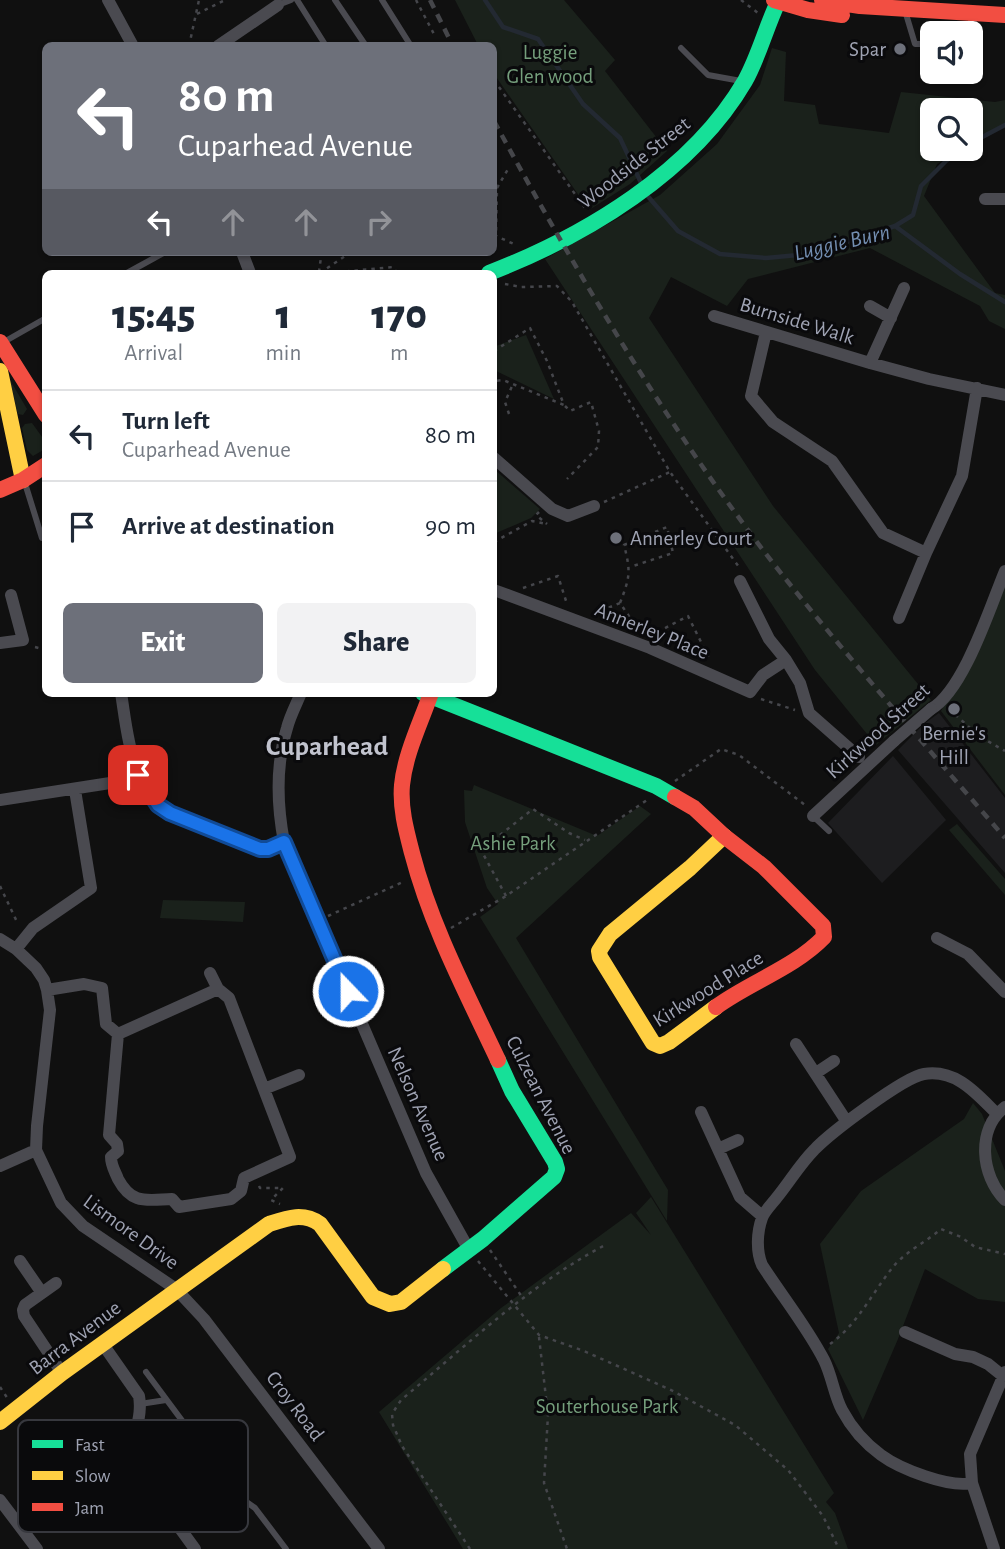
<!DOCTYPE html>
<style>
body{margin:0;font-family:"Alegreya Sans",sans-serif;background:#f2f2f3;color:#1f2937;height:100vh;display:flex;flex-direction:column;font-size:26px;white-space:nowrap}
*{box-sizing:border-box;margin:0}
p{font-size:23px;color:#747a83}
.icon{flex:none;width:38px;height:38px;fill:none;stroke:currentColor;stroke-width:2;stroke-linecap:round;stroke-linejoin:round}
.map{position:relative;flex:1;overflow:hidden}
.sheet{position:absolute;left:42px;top:270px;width:455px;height:427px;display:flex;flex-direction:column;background:#fff;border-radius:10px;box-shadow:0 2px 5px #0004}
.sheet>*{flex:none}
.hud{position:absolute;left:42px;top:42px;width:455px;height:214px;border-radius:10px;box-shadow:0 2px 5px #0004;background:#6d707a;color:#fff;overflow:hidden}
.tools{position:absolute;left:920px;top:21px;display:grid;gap:14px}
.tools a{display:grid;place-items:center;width:63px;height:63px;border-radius:10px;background:#fff;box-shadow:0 2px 5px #0004;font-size:35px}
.pin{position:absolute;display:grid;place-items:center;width:60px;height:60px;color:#fff;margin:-30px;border-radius:14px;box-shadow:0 4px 10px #0006}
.me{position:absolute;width:77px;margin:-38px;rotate:338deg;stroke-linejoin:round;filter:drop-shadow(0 0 5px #0008)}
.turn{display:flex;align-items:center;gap:24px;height:147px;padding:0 21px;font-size:32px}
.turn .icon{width:91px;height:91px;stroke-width:2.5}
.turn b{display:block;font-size:49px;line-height:60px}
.lanes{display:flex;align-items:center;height:66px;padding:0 21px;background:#0003;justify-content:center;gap:35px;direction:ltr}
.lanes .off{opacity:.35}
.eta{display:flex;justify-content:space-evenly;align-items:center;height:119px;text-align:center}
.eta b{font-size:42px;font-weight:800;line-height:49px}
.button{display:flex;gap:14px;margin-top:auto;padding:14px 21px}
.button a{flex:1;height:80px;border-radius:10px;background:#6d707a;color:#fff;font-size:28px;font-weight:800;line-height:80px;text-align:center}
.button a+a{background:#f2f2f3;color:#1f2937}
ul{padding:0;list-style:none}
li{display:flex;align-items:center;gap:21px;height:91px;padding:0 21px;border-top:2px solid #e0e1e3}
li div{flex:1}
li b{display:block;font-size:26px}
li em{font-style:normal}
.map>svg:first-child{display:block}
</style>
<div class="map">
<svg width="1005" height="1549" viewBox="0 0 1005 1549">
<rect width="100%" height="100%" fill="#101010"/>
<path fill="#1d1d1f" d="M 939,713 L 1005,798 L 1005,873 L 898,750 L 924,724 Z
M 893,756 L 946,820 L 882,883 L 828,823 Z"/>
<path fill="#1a211b" d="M 455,0 L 564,0 L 615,60 L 605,71 L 667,151 L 630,184 L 589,210 L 494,74 L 494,46 L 478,45 Z
M 772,48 L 786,52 L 784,101 L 815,105 L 819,124 L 889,133 L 901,92 L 995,102 L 1005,100 L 1005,123 L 971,143 L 971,110 L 933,110 L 933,149 L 962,149 L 937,164 L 924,196 L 995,293 L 1005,295 L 1005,329 L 989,321 L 980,306 L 870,248 L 748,279 L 727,306 L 671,277 L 649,318 L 773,506 L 931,700 L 876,745 L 815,670 L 545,259 L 660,195 L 717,144 L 760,85 Z
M 526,335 L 554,399 L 494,370 L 494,353 L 496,346 Z
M 10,380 L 27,409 L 23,415 L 18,414 L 17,411 Z
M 32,423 L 45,441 L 45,449 L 33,456 L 27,450 L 22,428 L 25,424 Z
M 494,469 L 540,509 L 531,518 L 494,534 Z
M 1005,582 L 1005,795 L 941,711 Z
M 474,785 L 597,836 L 640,806 L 651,814 L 516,938 L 668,1190 L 667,1221 L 480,917 L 498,904 L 487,888 L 465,822 L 464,790 L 472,791 Z
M 957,824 L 1005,879 L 1005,895 L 949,830 Z
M 163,900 L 245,902 L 243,922 L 160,918 Z
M 973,1103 L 982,1114 L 1005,1171 L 1005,1302 L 978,1299 L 925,1269 L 898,1339 L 863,1420 L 828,1349 L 839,1333 L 820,1244 L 861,1191 L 964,1119 Z
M 651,1197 L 834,1493 L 826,1502 L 835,1513 L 848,1549 L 463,1549 L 379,1412 L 501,1308 L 631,1213 L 651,1235 L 636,1213 Z"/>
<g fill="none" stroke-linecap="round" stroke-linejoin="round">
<path stroke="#232932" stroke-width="4.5" d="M 485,0 L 503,27 L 538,39 L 583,104 L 620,138 L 642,185
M 971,143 L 1005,125
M 645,193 L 678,231 L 720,254 L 766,258 L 809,254 L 895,226 L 960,274 L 1005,302
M 895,226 L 913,215 L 921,186 L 946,161 L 963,149"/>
<path stroke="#45464b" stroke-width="2.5" stroke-dasharray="3.5 5" stroke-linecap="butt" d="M 416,0 L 435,36
M 741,0 L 758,13
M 197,14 L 225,0
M 189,46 L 199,0
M 494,80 L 587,211
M 497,188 L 508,169
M 494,190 L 497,188 L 496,236
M 494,235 L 516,245
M 319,252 L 321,257 L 319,272
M 320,273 L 351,252
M 329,273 L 393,267 L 397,273
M 505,284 L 521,287 L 557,286 L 572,302 L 670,472 L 739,567
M 494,351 L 530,328 L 547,361 L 564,405 L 503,380 L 494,381
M 565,406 L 570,411 L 591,402 L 599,431 L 598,447 L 567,479
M 509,414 L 505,402 L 513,384
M 604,502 L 670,472
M 539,512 L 536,515 L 547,524
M 494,542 L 532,521 L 547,524
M 523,588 L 558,576 L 567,604
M 620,603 C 630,577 631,572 624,545 L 667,527 L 673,553 L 630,567
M 593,614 L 620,603 L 639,631
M 650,636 L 688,616 L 710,660
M 35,647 L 46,650
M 761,699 L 795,710
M 949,709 L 979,736 L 1005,751
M 675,781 L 721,749 L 739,755 L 805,805
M 0,886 L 18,924
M 506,896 L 481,850 L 533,809 L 569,833 L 585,840
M 328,916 L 405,881
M 451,928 L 506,896 L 647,800
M 259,1186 L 260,1188 L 283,1188 L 271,1200 L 280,1204
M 490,1250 L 522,1297
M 478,1261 L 539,1335 L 584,1351 L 671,1390 L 735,1425 L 788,1470 L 823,1516 L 839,1549
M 539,1337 L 548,1415 L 544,1483 L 567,1549
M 830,1344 C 858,1324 872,1293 893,1267 C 905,1252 926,1242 941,1229 L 961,1237 L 975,1247 L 1005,1254
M 0,1387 L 8,1399
M 470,1549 L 402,1446 L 393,1425 L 392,1414 L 401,1400 C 467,1345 530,1284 607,1244"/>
<path stroke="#4a4a50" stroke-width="6" d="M 297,0 L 326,46
M 335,0 L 366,46
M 382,0 L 411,46
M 278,5 L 291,0
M 906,14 L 915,44 L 933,44
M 969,33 L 972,15
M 681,48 L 708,75 L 741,81
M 127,273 L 165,252
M 2,343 L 46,318
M 24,480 L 42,538 L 46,537
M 813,816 L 829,831
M 146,1372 L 238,1496 L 255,1508 L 286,1549
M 140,1404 L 166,1400"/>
<path stroke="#4a4a50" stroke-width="12" d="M 108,0 L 133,46
M 218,46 L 278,5
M 985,199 L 1005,199
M 242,252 L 250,273
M 870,306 L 891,318
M 714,316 L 870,363 L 929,379 L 1005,395
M 766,332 L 751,396 L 773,422 L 832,461 L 883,533 L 926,553 L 962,476 L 977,388
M 870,363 L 904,288
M 494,458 L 552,509 L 568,516 L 594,506
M 740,581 L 769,639 L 786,660 L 800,683 L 809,713 L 859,757
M 494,590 L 650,648 L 750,692 L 763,675 L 786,660
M 899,618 L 926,553
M 0,643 L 23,640 L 11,595
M 121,693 C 128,736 130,786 170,813 L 260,849 L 268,849 L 284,842
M 301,693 C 296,705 290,716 287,728 C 276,764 277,805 284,842 L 426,1173 L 468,1248
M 931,709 C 964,690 990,607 1005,571
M 0,800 L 123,781 L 138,775
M 813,816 L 894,741
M 937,938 L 968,954 L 1005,992
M 0,939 L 16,949 L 36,968 L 44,980 L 47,990 L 50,1010 L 37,1126 L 36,1150 L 61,1203 L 83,1226 L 176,1289 L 204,1319 L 379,1549
M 16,949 L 33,928 L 91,888 L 75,790
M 47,990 L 84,984 L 102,988 L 106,1024 L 118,1034 L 109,1135 L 117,1144 L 118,1151 L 111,1157 C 111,1166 115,1171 118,1179 C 132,1205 146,1200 172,1199 L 179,1207 L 231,1199 L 241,1191 L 244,1178 L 290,1157 L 229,998 L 218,989 L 210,973
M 118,1034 L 218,989
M 796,1044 L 847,1122
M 816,1073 L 834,1061
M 264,1089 L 299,1075
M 1005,1107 C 976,1129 981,1176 1005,1200
M 701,1112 L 740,1197 L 762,1216
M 718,1149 L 738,1140
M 0,1166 L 36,1150
M 20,1261 L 42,1293
M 56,1283 L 25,1305 L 23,1310 L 24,1316 L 62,1373
M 905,1332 L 955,1354 L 973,1357 L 988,1364 L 1003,1376
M 102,1343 L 139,1396 C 144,1424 125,1442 139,1472 L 195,1549
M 972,1483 C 949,1488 900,1469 881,1455 C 866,1444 851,1427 842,1410 C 834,1395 832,1376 824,1360 C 807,1327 782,1296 762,1265 C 756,1251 757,1232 762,1218 C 765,1210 773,1203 778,1196 C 790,1181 801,1163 814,1150 C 830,1133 904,1077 924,1074 C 956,1069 976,1093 996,1113
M 0,1500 L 37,1549
M 994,1549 L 972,1483 L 970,1454 L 1005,1372"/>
<path stroke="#16e098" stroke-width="16" d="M 489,273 C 585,236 692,172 745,81 C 759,56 766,27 778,2
M 423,693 L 656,786 L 675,797
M 443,1269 L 483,1239 L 554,1177 L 557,1169 L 555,1162 L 512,1091 L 498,1060"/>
<path stroke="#ffcf43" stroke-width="16" d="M 0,371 L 23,480
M 716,1007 L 669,1042 L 660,1046 L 653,1043 L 600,957 L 599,951 L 610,934 L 690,868 L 724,836
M 0,1422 L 62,1373 L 269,1224 C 287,1218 303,1212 320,1224 L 373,1297 L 390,1304 L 401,1302 L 443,1269"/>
<path stroke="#f24e42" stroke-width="16" d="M 774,0 L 808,10 L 842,15
M 822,0 L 860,6 L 1005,15
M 0,342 L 46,415
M 0,490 L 23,480 L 46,465
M 431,693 C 421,722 405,754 402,785 C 400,808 406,830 412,853 C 431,926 466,992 498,1060
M 675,797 L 694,808 L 724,836 L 764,867 L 823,926 L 824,937 C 794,968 750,982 716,1007"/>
<path stroke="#45464a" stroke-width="4.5" stroke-dasharray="9 7" stroke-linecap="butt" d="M 430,0 L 453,46
M 494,121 C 577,273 666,425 773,563 C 847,657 927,747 1005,838"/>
<path stroke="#4a4a50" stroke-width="12" d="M 894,741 L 931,709"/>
</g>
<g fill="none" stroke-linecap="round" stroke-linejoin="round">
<defs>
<path id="route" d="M 138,775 L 158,805 L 170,813 L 260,849 L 268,849 L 284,842 L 348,991"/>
</defs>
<use href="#route" stroke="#114b97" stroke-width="18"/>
<use href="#route" stroke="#1a73e8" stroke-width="12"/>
</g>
<g fill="#6d707a" stroke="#0a0a0c" stroke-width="2.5">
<circle cx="900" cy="49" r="7"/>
<circle cx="616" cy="538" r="7"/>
<circle cx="954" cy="709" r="7"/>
</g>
<g text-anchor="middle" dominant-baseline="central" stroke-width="6" stroke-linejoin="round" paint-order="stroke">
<g font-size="21" fill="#9fa3b3" stroke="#0a0a0c" text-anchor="end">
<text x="886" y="49">Spar</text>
<text x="630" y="538" text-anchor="start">Annerley Court</text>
<text x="954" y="733" text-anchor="middle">Bernie's<tspan x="954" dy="24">Hill</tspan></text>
</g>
<g font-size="21" fill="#759f7c" stroke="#0a0a0c">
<text x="550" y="52">Luggie<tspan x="550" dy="24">Glen wood</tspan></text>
<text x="513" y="843">Ashie Park</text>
<text x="607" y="1406">Souterhouse Park</text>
</g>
<g font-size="21" fill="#9fa3b3" stroke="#0a0a0c">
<text transform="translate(634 163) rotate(-38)">Woodside Street</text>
<text transform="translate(797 321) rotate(17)">Burnside Walk</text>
<text transform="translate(652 631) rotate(22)">Annerley Place</text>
<text transform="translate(878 731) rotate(-42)">Kirkwood Street</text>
<text transform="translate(708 989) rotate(-32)">Kirkwood Place</text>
<text transform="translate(541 1095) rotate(63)">Culzean Avenue</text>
<text transform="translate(418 1104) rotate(66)">Nelson Avenue</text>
<text transform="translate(131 1232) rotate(36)">Lismore Drive</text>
<text transform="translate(75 1338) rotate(-37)">Barra Avenue</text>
<text transform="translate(295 1406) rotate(53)">Croy Road</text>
</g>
<g font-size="23" font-style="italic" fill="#738eb1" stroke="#0a0a0c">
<text transform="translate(842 243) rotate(-13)">Luggie Burn</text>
</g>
<g font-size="28" font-weight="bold" fill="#c1c3ce" stroke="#0a0a0c">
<text x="327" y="747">Cuparhead</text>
</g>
</g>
<rect x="18" y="1420" width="230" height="112" rx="10" fill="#0a0a0c" stroke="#37383e" stroke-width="2"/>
<rect x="32" y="1440" width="31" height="8" fill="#16e098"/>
<rect x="32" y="1471" width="31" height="9" fill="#ffcf43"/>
<rect x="32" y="1503" width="31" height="8" fill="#f24e42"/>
<g font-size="19" fill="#9fa3b3">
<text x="75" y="1451">Fast</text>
<text x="75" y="1482">Slow</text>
<text x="75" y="1514">Jam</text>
</g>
</svg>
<div class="tools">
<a><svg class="icon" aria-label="sound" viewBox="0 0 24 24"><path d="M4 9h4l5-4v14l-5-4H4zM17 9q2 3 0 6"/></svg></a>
<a><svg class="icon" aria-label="search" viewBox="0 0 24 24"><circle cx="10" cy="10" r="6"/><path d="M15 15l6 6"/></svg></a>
</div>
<div class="pin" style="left:138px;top:775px;background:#d93025"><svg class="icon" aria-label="arrive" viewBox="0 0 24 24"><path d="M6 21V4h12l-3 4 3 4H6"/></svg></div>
<svg class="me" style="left:348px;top:991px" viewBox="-20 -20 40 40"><circle r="17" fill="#1a73e8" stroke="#fff" stroke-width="3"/><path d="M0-11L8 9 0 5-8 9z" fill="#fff"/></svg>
<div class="hud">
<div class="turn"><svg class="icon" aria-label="left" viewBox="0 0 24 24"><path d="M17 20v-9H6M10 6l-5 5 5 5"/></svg><div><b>80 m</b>Cuparhead Avenue</div></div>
<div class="lanes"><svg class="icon" aria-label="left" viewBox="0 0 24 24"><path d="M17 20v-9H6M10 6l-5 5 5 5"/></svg><svg class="icon off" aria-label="ahead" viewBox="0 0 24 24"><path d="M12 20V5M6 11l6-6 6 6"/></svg><svg class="icon off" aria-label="ahead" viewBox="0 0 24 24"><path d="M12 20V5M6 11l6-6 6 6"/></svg><svg class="icon off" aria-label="right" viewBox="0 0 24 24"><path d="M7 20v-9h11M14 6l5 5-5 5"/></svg></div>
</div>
<section class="sheet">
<div class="eta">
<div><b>15:45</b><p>Arrival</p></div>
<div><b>1</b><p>min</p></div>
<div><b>170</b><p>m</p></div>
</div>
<ul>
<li><svg class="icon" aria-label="left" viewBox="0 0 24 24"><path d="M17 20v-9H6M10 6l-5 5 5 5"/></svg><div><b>Turn left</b><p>Cuparhead Avenue</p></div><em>80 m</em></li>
<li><svg class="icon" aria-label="arrive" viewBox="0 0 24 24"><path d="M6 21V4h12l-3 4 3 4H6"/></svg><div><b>Arrive at destination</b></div><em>90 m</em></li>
</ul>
<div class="button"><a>Exit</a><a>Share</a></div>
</section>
</div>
